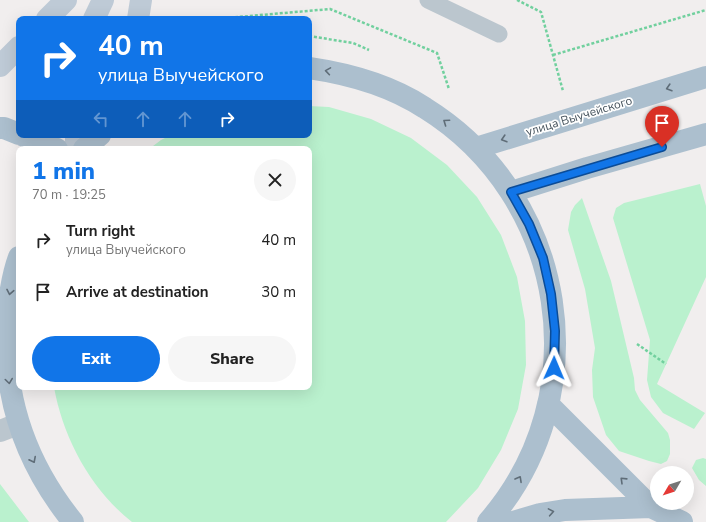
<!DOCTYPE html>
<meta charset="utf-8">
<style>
body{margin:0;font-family:"Nunito Sans",sans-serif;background:#f6f6f6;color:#222;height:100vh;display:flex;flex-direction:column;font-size:15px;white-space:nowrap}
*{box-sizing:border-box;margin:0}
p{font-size:13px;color:#767676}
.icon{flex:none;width:22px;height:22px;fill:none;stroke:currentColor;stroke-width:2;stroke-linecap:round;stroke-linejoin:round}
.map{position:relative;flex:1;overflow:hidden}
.side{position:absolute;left:16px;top:146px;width:296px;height:244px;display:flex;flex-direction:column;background:#fff;border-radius:8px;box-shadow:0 4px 16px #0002}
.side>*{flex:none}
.guide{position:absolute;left:16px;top:16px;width:296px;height:122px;border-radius:8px;box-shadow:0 4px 16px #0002;background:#1175e8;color:#fff;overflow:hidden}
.needle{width:26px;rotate:231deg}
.buttons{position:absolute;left:650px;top:466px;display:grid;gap:8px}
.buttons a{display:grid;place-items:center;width:44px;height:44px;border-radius:50%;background:#fff;box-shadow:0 4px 16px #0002;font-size:20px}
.pin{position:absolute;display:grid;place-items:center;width:34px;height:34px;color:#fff;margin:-41px -17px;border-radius:50% 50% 50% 0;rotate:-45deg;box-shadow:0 0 4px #0007}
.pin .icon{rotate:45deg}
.me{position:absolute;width:44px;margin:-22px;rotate:1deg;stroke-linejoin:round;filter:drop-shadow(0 0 3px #0008)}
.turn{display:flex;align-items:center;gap:14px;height:84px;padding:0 16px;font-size:18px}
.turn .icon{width:52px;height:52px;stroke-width:2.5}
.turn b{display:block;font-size:28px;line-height:34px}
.lanes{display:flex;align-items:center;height:38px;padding:0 16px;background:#0003;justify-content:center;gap:20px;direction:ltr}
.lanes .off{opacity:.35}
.round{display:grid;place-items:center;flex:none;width:42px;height:42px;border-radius:21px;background:#f6f6f6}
.overview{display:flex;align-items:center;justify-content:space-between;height:68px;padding:0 16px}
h1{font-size:24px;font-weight:800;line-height:30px;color:#1175e8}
.cta{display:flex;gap:8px;margin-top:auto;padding:8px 16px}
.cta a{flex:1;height:46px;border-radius:24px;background:#1175e8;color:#fff;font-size:16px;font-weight:800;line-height:46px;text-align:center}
.cta a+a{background:#f6f6f6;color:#222}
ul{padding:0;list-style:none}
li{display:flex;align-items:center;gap:12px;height:52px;padding:0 16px}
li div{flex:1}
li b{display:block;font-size:15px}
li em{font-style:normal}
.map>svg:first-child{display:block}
</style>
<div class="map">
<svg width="706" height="522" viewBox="0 0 706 522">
<rect width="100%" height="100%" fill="#f1eeee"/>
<path fill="#baf1ce" d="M 309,106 L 329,107 L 371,119 L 411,138 L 447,165 L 477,197 L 501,235 L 517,277 L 525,321 L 526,365 L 518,409 L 501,450 L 478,488 L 446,522 L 132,522 C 91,490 63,438 54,387 L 309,387 L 309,149 L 149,149 L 161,140 L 171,135 L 309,135 Z
M 700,184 L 706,206 L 706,277 L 657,384 L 705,413 L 694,429 L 663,413 L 651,397 L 647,380 L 650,340 L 613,218 L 616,208 L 624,203 Z
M 582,198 L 611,281 L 634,378 L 635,390 L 640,400 L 668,433 L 670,440 L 670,454 L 667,461 L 661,464 L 649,461 L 619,451 L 606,435 L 593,397 L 592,370 L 595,348 L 585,289 L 568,230 L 571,212 L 575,205 Z
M 703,458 L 706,459 L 706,486 L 699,480 L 692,468 L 696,460 Z
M 0,484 L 29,522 L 0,522 Z"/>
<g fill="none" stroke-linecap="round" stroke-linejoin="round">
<path stroke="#71d09e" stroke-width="2.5" stroke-dasharray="3 2" stroke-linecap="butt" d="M 517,0 L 541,12 L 563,91
M 215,19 L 330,9 L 437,53 L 449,89
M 309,36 L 353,43 L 369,50
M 553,55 L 706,10
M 637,344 L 666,364"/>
<path stroke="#bbc6ce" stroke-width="17" d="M 428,0 L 499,34"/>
<path stroke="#bbc6ce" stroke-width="22" d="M 0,431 L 18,424"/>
<path stroke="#becad6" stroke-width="22" d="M 47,19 L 66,0
M 94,19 L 103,0
M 138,19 L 141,0
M 0,66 L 19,47
M 76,135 L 76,149"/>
<path stroke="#acbfce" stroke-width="22" d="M 309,68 C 350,74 390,85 425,108 C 568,197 599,395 488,522
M 0,128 L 4,128 L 19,134
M 22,135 L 57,149
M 476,148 L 706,77
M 84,149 L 100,135
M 511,192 L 587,168 L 706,134
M 19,257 C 13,273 10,292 8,310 C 0,390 23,460 73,522
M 548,404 L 651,507 L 682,522
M 513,522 L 540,514 L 565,510 L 651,507"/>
</g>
<defs><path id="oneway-chevron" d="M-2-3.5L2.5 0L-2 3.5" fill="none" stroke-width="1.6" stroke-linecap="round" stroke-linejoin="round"/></defs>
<g stroke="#5f6d78">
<use href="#oneway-chevron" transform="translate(328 71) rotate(-171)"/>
<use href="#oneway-chevron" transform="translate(669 88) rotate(163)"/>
<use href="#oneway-chevron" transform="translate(446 122) rotate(-145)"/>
<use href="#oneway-chevron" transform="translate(504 139) rotate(163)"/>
<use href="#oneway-chevron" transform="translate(10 292) rotate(101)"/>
<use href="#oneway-chevron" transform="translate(9 381) rotate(82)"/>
<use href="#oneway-chevron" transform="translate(33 460) rotate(63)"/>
<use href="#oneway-chevron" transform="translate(519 479) rotate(-61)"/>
<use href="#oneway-chevron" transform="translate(623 480) rotate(-136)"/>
<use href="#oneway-chevron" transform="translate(551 512) rotate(-10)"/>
</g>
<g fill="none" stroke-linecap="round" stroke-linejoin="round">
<defs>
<path id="route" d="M 554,368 L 555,331 L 551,294 L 543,258 L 529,224 L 511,192 L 662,147"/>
</defs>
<use href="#route" stroke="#0b4c97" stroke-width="10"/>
<use href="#route" stroke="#1175e8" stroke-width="7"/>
</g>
<g text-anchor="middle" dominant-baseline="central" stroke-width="3.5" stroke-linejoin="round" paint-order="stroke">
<g font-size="12" fill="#45525c" stroke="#fff">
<text transform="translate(579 116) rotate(-17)">улица Выучейского</text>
</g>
</g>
</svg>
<div class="buttons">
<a><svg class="needle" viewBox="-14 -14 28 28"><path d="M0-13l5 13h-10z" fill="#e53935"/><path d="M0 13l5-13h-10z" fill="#767676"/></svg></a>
</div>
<div class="pin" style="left:662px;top:147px;background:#d93025"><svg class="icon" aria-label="arrive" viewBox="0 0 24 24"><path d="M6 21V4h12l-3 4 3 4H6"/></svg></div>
<svg class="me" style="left:554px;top:368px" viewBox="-20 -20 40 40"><path d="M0-17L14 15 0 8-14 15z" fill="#1175e8" stroke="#fff" stroke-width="4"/></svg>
<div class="guide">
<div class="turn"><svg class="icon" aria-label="right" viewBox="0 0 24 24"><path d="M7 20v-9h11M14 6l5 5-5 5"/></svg><div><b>40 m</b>улица Выучейского</div></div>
<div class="lanes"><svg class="icon off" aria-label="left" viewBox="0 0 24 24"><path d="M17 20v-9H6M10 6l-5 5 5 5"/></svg><svg class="icon off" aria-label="ahead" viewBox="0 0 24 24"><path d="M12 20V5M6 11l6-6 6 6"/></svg><svg class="icon off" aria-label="ahead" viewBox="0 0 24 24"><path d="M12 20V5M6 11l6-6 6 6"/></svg><svg class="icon" aria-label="right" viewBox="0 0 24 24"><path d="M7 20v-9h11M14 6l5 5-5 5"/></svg></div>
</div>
<section class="side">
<div class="overview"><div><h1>1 min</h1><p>70 m · 19:25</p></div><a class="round"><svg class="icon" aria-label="close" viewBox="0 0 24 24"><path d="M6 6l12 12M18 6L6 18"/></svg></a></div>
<ul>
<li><svg class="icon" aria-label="right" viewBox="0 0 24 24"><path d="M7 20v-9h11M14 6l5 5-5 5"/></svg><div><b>Turn right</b><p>улица Выучейского</p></div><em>40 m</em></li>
<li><svg class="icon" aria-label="arrive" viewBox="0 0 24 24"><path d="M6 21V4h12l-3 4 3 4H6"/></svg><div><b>Arrive at destination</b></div><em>30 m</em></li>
</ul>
<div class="cta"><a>Exit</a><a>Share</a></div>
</section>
</div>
